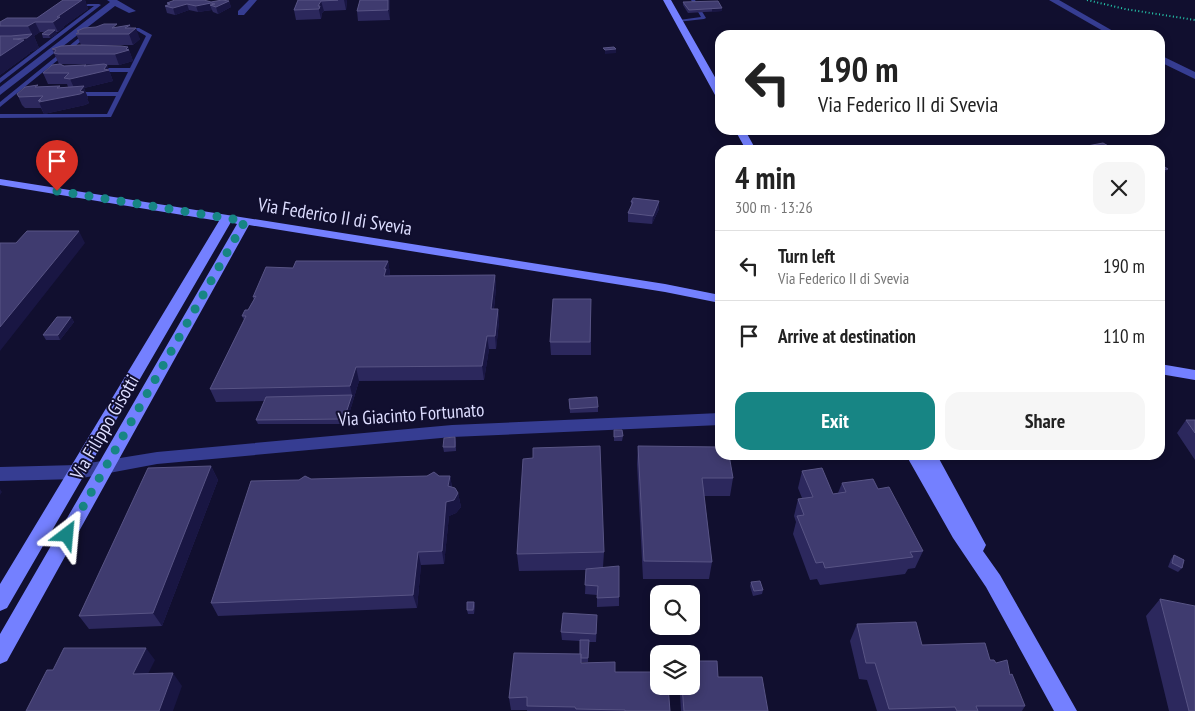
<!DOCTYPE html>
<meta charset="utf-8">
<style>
body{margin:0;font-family:"PT Sans Narrow",sans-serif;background:#f6f6f6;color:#222;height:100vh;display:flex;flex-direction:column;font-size:19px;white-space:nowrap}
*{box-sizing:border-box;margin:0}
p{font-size:16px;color:#767676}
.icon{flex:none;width:28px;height:28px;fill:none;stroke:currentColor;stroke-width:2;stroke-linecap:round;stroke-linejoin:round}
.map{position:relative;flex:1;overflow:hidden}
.drawer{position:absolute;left:715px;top:145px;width:450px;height:315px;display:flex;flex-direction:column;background:#fff;border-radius:15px;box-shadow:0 2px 8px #0003}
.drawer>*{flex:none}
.banner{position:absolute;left:715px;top:30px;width:450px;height:105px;border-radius:15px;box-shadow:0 2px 8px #0003;background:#fff;color:#222;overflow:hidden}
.controls{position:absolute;left:650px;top:585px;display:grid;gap:10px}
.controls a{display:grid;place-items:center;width:50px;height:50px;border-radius:10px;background:#fff;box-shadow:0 2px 8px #0003;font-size:25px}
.pin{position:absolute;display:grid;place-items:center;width:42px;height:42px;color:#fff;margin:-51px -21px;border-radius:50% 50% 50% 0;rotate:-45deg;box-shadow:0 0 5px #0007}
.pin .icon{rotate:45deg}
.me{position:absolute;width:55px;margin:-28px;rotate:29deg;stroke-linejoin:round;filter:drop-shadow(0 0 4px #0008)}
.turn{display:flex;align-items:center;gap:18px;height:105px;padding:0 20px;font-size:22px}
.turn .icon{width:65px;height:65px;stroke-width:2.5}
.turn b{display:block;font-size:35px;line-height:42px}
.round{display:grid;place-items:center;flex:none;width:52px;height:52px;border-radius:15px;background:#f6f6f6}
.overview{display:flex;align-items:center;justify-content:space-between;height:85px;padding:0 20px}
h1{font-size:30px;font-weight:700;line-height:38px}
.action{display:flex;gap:10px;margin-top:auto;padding:10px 20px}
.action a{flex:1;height:58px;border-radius:15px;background:#178584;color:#fff;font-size:20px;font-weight:700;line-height:58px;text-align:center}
.action a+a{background:#f6f6f6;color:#222}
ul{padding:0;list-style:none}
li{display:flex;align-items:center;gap:15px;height:70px;padding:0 20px;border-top:1px solid #e0e0e0}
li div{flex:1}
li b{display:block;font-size:19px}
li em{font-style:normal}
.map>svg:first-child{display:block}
</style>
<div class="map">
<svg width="1195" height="711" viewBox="0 0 1195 711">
<rect width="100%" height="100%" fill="#110f2f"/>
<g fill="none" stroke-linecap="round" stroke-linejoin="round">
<path stroke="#25cbae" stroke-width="2" stroke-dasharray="1 2.5" stroke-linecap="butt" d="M 1087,0 L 1125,9 L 1195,20"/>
<path fill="#363d92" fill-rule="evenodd" d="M 691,0 L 695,0 L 706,18 L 704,19 L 677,22 L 677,20 L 679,20 L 701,17 Z
M 88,4 L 99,4 L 101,5 L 0,83 L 0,78 L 94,6 L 86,6 L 86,5 Z
M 124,28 L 139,28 L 152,35 L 111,117 L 0,118 L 0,114 L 107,114 L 116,96 L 75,96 L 72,94 L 75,92 L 118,92 L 128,72 L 98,72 L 95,70 L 98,68 L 130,68 L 146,36 L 136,30 L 124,30 Z
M 85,33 L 90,34 L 0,107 L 0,102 Z"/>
<path fill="#363d92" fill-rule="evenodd" d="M 107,0 L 117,0 L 136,11 L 129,13 L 115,6 L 0,95 L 0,87 L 110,2 Z
M 249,0 L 257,0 L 244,15 L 238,15 L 238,11 Z
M 1049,0 L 1059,0 L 1120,35 L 1110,35 Z
M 1160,55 L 1195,72 L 1195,79 L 1160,62 Z
M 720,413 L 720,425 L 452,437 L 157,464 L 77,479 L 0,481 L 0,467 L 77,465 L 157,452 L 452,425 Z"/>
<path fill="#7480ff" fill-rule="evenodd" d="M 663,0 L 671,0 L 720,86 L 720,98 L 715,95 Z
M 735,130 L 745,130 L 756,150 L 746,150 Z
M 0,179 L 665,284 L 720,295 L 720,303 L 665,292 L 249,225 L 7,661 L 0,664 L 0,634 L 237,224 L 231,222 L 7,608 L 0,611 L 0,584 L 219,221 L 0,185 Z
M 1160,364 L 1195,370 L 1195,380 L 1160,374 Z
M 906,455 L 937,455 L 986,545 L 983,551 L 1000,575 L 1077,711 L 1054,711 L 986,587 L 953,538 Z"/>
</g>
<path fill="#2c285d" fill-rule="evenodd" d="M 63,0 L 85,0 L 88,9 L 64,26 L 64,27 L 58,32 L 56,32 L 57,34 L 50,38 L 43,38 L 42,34 L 45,32 L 40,32 L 34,36 L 39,48 L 33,51 L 29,52 L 30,53 L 0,75 L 0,22 L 37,18 Z
M 298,0 L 347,0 L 346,10 L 324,11 L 322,13 L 321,19 L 296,20 L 294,10 Z
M 360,0 L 390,0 L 390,20 L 358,21 L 357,11 Z
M 229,1 L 231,7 L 218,14 L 213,12 L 212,10 L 198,12 L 189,10 L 175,15 L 167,13 L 165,6 L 168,5 L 167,3 L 211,2 Z
M 683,2 L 722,8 L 722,11 L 688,13 L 683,5 Z
M 118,27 L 131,28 L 140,39 L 133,45 L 81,45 L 76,34 L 78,33 L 77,31 Z
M 128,47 L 133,61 L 119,65 L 105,65 L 107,65 L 113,81 L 84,88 L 88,98 L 87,99 L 89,103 L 85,105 L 44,114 L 41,108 L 25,108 L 22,105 L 17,94 L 39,87 L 68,87 L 67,84 L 48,84 L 43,73 L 59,64 L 52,49 ZM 60,64 L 62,64 L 101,65 L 86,66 L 86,65 L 64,66 Z
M 659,201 L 659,209 L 652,224 L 628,222 L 628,213 L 631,207 L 631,202 Z
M 388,261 L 390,274 L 389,275 L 495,275 L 496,288 L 494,309 L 498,309 L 499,322 L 496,349 L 489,349 L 484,380 L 359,381 L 346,424 L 258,424 L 256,420 L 264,401 L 216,402 L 210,389 L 244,320 L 242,316 L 248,310 L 254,300 L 253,297 L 293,268 Z
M 591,299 L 591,355 L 551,355 L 550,342 Z
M 71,317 L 74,322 L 60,340 L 46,340 L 43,335 Z
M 569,399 L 598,407 L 598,412 L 570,413 Z
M 1186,420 L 1195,420 L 1195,460 L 1177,433 Z
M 614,430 L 623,436 L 622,441 L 614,441 Z
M 455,437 L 456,442 L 456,451 L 444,452 L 443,447 Z
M 638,446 L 733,478 L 730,496 L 704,496 L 712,562 L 709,579 L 643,579 L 637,464 Z
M 211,466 L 218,480 L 162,626 L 89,629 L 79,616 Z
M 802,471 L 833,494 L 838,493 L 842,483 L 878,489 L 923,551 L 915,568 L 908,569 L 905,574 L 820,585 L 817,579 L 810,580 L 793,534 L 796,522 L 794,516 L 798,499 L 802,498 L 798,488 Z
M 450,476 L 452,487 L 458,493 L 461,507 L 456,513 L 449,516 L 444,564 L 421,565 L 417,608 L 218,616 L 211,603 L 299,480 Z
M 604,552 L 603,567 L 619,597 L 619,606 L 597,607 L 597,595 L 585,594 L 586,570 L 519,571 L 517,554 Z
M 1174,555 L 1182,568 L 1178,572 L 1168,567 L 1171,559 Z
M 751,582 L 763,590 L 762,594 L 753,596 L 750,586 Z
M 1160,599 L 1195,711 L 1169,711 L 1146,616 Z
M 474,602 L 475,606 L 474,614 L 468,614 L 467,610 Z
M 597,624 L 596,642 L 589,642 L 588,662 L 581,662 L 581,663 L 615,672 L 654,672 L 655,660 L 659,686 L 691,686 L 718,677 L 768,711 L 681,711 L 680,694 L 669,695 L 670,711 L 527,711 L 527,710 L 511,710 L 509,698 L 580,654 L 580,641 L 562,640 L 561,632 Z
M 857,624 L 922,645 L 990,660 L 996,663 L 1010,675 L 1025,706 L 1022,711 L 877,711 L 867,680 L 859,679 L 850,641 Z"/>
<path fill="#191643" d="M 82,0 L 85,0 L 88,9 L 64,26 L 64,27 L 58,32 L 53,22 L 57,17 Z
M 344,0 L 347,0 L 346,10 Z
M 388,0 L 390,0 L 390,20 L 388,10 Z
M 229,1 L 231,7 L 218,14 L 216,7 Z
M 321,1 L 324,11 L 322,13 L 321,19 L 318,6 Z
M 211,3 L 212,6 L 210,5 L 212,10 L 198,12 L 196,6 Z
M 187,4 L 189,10 L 175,15 L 173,8 Z
M 722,8 L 722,11 L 712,12 L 712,9 Z
M 35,22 L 40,32 L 34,36 L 39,48 L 33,51 L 29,52 L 30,53 L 0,75 L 0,56 L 13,39 L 32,34 L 28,26 Z
M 130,25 L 133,31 L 136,28 L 140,39 L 133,45 L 129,34 L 125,28 Z
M 55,30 L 57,34 L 50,38 L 49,35 Z
M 128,47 L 133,61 L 119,65 L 115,54 Z
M 616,49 L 616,53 L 605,54 L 605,50 Z
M 86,65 L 90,74 L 104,69 L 107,65 L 113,81 L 84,88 L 88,98 L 87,99 L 89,103 L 85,105 L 44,114 L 39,102 L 60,86 L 65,97 L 75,90 L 70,79 Z
M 1168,169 L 1165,173 L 1160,174 L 1160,170 Z
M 659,201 L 659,209 L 652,224 L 653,216 Z
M 79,231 L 85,243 L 0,351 L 0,327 Z
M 388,261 L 390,274 L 388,279 L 384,276 L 384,269 Z
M 495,275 L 496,288 L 492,322 L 491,309 Z
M 498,309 L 499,322 L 496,349 L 495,336 Z
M 71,317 L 74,322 L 60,340 L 58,335 Z
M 487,336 L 489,349 L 484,380 L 482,366 Z
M 356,367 L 359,381 L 346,424 L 344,419 L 352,395 L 350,386 Z
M 211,466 L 218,480 L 162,626 L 153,613 Z
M 450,476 L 452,489 L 448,486 Z
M 0,489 L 2,492 L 0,495 Z
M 458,493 L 461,507 L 456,513 L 449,516 L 444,564 L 442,551 L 446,502 Z
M 418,552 L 421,565 L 417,608 L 413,595 Z
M 146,648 L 155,660 L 142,686 L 133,674 Z
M 173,673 L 182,686 L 173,711 L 159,711 Z"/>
<path fill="#3f3b6f" stroke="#585485" d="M 63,0 L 82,0 L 57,17 L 60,17 L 53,22 L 35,22 L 28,26 L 0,26 L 0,22 L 7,18 L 37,18 Z
M 175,0 L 204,0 L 211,2 L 222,0 L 229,1 L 216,7 L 210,5 L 215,4 L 211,3 L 196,6 L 187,4 L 173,8 L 165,6 L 170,4 L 167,3 Z
M 298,0 L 338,0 L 321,1 L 318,6 L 320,6 L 319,9 L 294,10 Z
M 360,0 L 388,0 L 388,10 L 357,11 Z
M 718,1 L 722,8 L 689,10 L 683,2 Z
M 104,24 L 117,24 L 112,28 L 130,25 L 125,28 L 136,28 L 129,34 L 76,34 L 79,32 L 77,31 L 84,28 L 96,27 Z
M 48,30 L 55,30 L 49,35 L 42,34 Z
M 32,34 L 27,38 L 13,39 L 24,40 L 0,56 L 0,36 L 11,36 Z
M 80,45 L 121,46 L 128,47 L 126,49 L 129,50 L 115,54 L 58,54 L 54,53 L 56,50 L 52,49 L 61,46 Z
M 614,47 L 616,49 L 605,50 L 603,48 Z
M 60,64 L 64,66 L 86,65 L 84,66 L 104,64 L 107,65 L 104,69 L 109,70 L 70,79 L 64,78 L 69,73 L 43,73 L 52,65 Z
M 38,85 L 35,87 L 60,86 L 57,88 L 84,86 L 80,91 L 84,92 L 80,94 L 39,102 L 41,100 L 38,101 L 43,96 L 19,97 L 17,94 L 25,87 Z
M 1103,143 L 1112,148 L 1101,150 L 1066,150 Z
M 1160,164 L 1168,169 L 1160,170 Z
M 633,198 L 659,201 L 653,216 L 628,213 L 633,202 L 631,202 Z
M 27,231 L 79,231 L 0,327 L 0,243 L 16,243 Z
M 296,261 L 388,261 L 384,269 L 386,269 L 384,276 L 495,275 L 491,309 L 498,309 L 495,336 L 487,336 L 482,366 L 356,367 L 350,386 L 210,389 L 246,316 L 242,316 L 245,310 L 248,310 L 256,296 L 253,297 L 266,267 L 293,268 Z
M 553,299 L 591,299 L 590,342 L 550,342 Z
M 57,317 L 71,317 L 58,335 L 43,335 Z
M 352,395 L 344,419 L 256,420 L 266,397 Z
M 597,397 L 598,407 L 570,409 L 569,399 Z
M 1186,420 L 1195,420 L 1195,433 Z
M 614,430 L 622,430 L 623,436 L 614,437 Z
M 455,437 L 455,447 L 443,447 L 444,438 Z
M 600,446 L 604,552 L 517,554 L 523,459 L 533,458 L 533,448 Z
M 638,446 L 720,447 L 720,455 L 729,455 L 733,478 L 702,478 L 712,562 L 644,561 Z
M 211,466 L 153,613 L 79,616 L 148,468 Z
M 822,468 L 833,494 L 846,492 L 842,483 L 873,479 L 878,489 L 889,487 L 923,551 L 910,552 L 913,557 L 825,568 L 823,562 L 816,563 L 797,516 L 804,515 L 798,499 L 813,497 L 802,471 Z
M 434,472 L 439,476 L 450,476 L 448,486 L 455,488 L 458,493 L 454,500 L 446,502 L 442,551 L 418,552 L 413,595 L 211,603 L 251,481 L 299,480 L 305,476 L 311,479 L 427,476 Z
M 1174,555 L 1184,560 L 1182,568 L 1172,563 Z
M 619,566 L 619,597 L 597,598 L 598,586 L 585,585 L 586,569 Z
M 760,581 L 763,590 L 754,591 L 751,582 Z
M 1160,599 L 1195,606 L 1195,711 L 1189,711 Z
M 467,602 L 474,602 L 473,610 L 467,610 Z
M 563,613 L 597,615 L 596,634 L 561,632 Z
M 916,622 L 922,645 L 985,643 L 990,660 L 994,660 L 996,663 L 1007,660 L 1010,675 L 1012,674 L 1025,706 L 976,706 L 978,711 L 957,711 L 955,707 L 889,709 L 875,663 L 866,663 L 857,624 Z
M 580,640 L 589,640 L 588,658 L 581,658 L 581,654 L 580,654 Z
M 64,648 L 146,648 L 133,674 L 173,673 L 159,711 L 26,711 L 47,670 L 53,670 Z
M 514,653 L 581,654 L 581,663 L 615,662 L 615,672 L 656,672 L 655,660 L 659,660 L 659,686 L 668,686 L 670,711 L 625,711 L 625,710 L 576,709 L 575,707 L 527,706 L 527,697 L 509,698 Z
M 691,661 L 717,661 L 718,677 L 762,677 L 768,711 L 684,711 L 682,686 L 691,686 Z"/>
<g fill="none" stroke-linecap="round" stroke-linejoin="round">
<path stroke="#178584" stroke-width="9" stroke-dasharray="0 16.2" d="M 57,191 L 245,221 L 67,535"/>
</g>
<g text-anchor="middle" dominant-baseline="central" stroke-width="4" stroke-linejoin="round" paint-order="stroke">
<g font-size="19" fill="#ddf" stroke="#110f2f">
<text transform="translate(335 216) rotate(9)">Via Federico II di Svevia</text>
<text transform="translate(411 414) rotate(-4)">Via Giacinto Fortunato</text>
<text transform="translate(104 427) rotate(-60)">Via Filippo Gisotti</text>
</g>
</g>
</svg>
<div class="controls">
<a><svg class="icon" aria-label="search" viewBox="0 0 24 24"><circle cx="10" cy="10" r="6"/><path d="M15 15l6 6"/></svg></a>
<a><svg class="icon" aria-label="layers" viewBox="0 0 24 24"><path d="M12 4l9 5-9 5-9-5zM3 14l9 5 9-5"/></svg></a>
</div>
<div class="pin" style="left:57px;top:191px;background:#d93025"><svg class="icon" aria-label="arrive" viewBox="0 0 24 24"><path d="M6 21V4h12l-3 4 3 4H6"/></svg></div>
<svg class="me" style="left:67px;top:535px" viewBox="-20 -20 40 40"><path d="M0-17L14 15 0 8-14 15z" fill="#178584" stroke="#fff" stroke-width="4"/></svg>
<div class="banner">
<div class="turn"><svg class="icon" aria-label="left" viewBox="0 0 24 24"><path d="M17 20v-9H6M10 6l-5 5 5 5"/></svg><div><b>190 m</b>Via Federico II di Svevia</div></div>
</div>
<section class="drawer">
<div class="overview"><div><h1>4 min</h1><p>300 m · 13:26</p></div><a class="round"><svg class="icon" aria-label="close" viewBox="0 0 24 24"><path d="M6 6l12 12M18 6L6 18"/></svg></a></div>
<ul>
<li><svg class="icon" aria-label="left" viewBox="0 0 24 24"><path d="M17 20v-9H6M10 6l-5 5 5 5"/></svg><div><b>Turn left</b><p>Via Federico II di Svevia</p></div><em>190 m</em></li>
<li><svg class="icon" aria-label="arrive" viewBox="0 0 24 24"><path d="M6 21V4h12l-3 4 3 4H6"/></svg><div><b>Arrive at destination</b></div><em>110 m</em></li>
</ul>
<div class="action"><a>Exit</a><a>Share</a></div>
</section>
</div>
